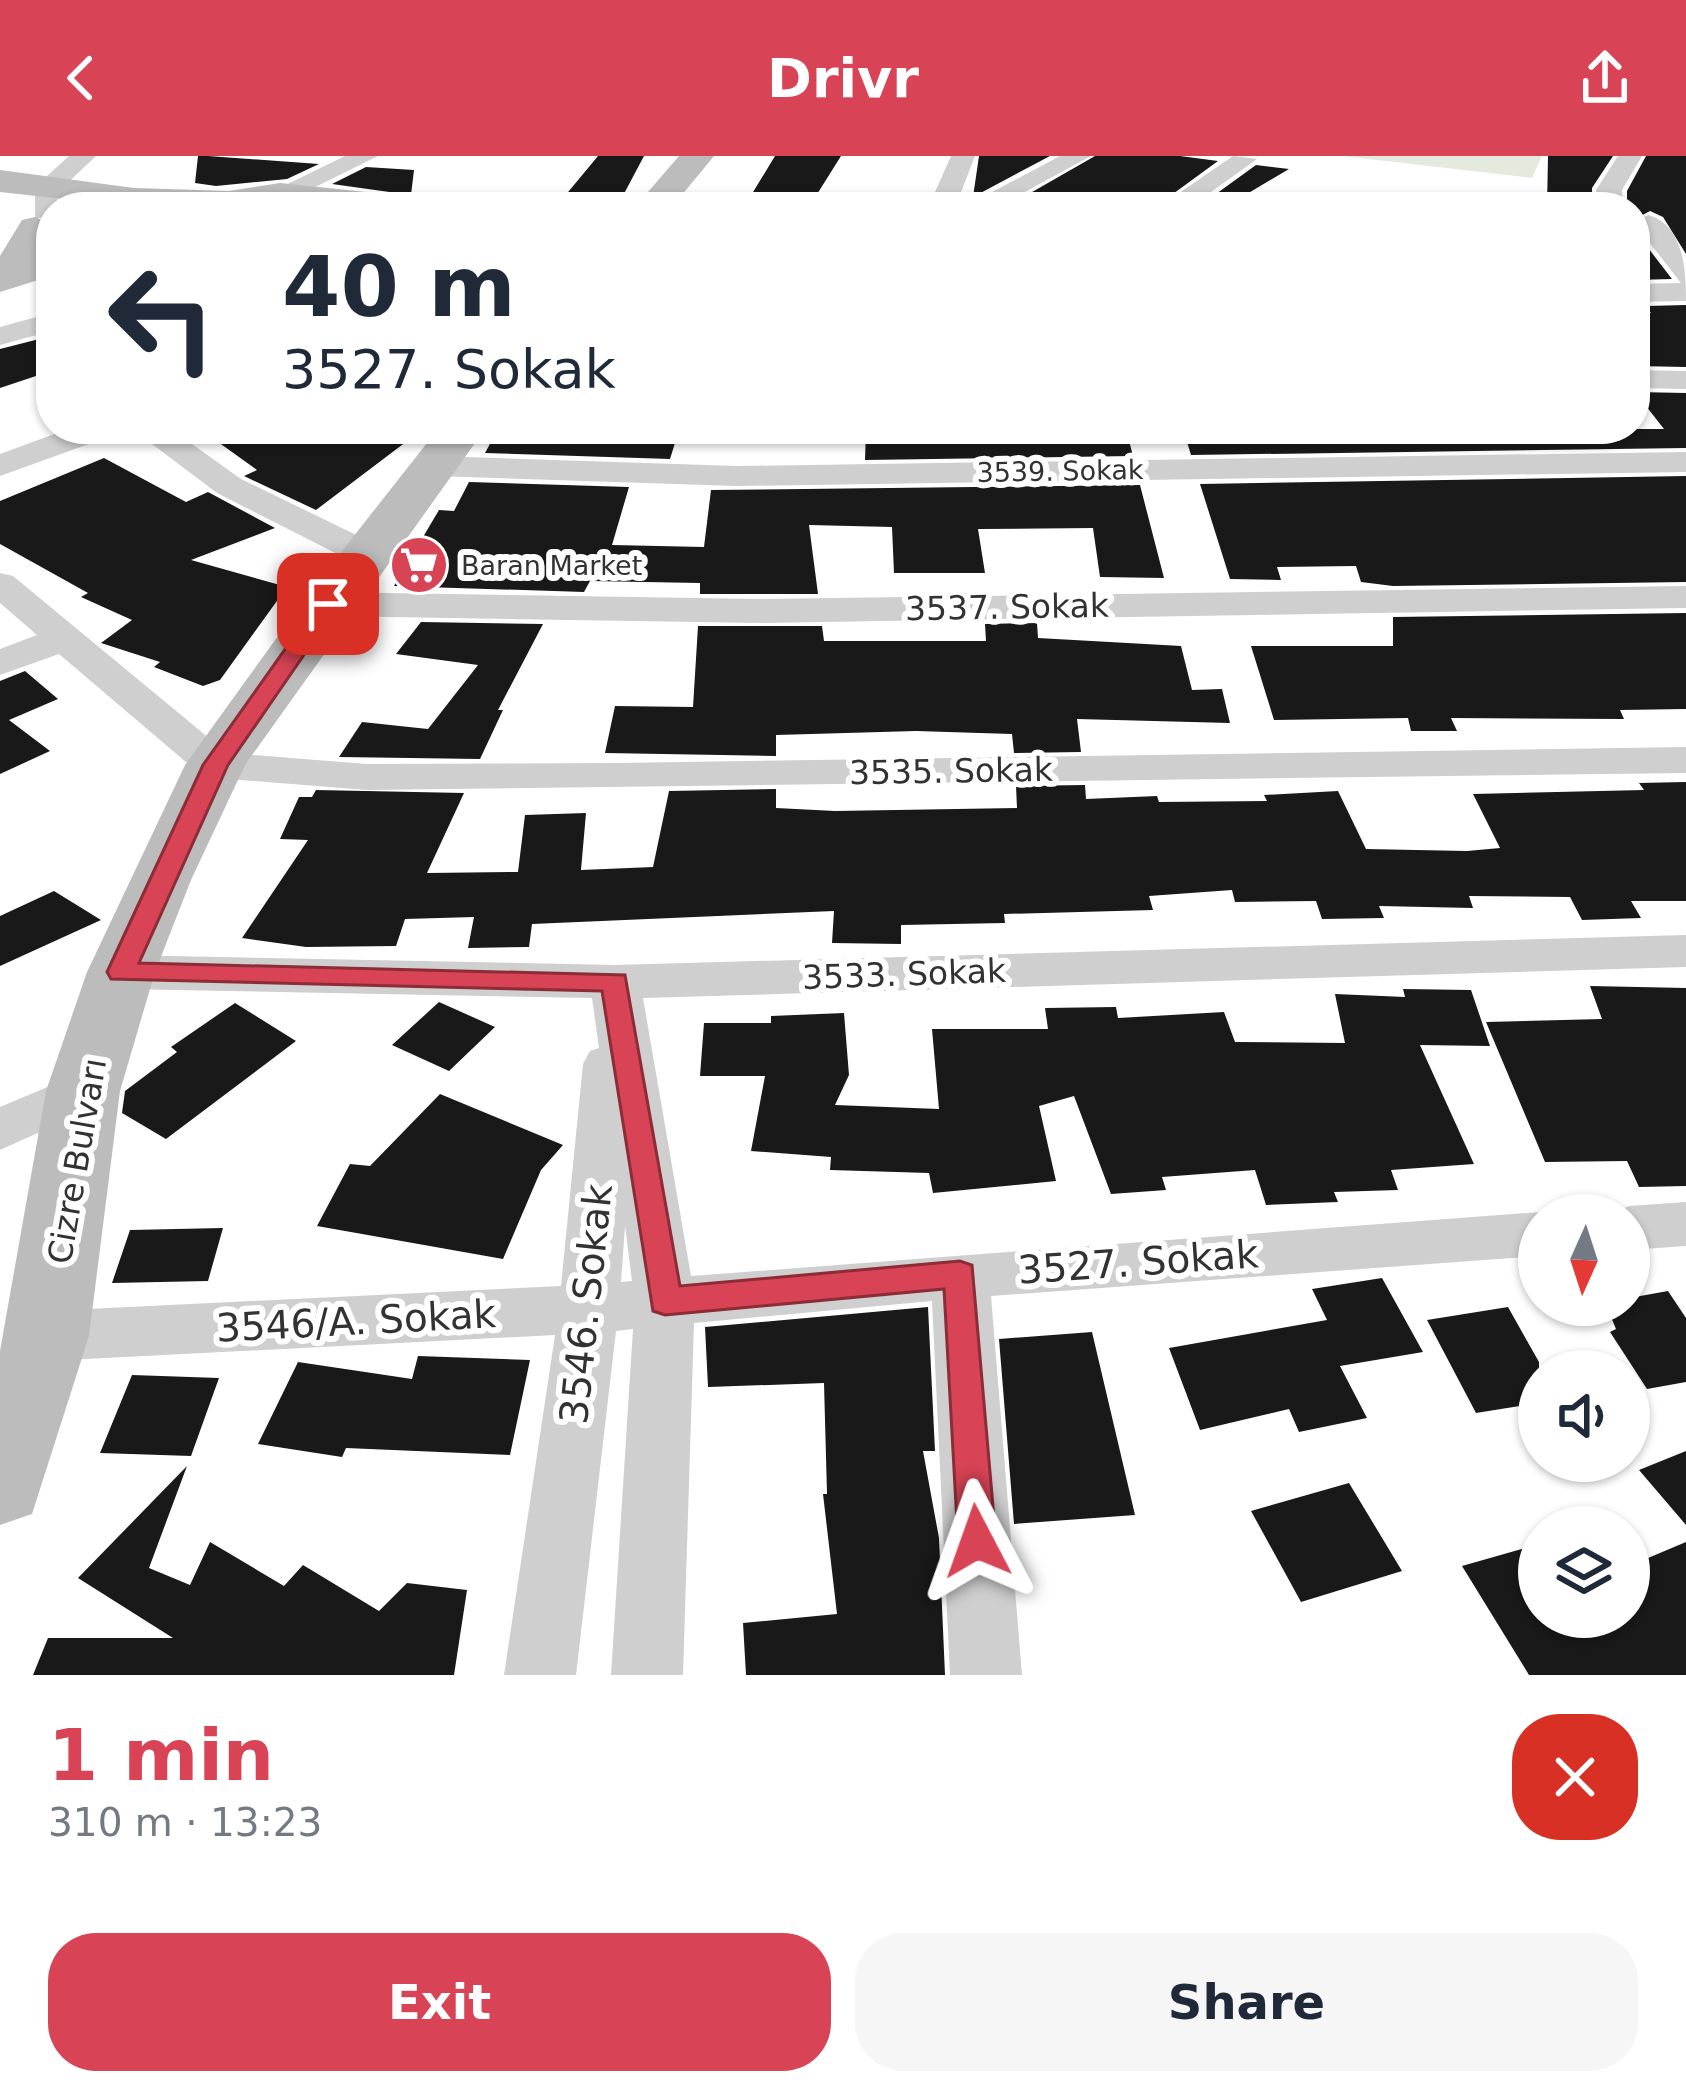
<!DOCTYPE html>
<meta charset="utf-8">
<style>
body{margin:0;font-family:"DejaVu Sans",sans-serif;background:#f6f6f7;color:#1f2937;height:100vh;display:flex;flex-direction:column;font-size:45px;white-space:nowrap}
*{box-sizing:border-box;margin:0}
p{font-size:39px;color:#747a83}
.icon{flex:none;width:66px;height:66px;fill:none;stroke:currentColor;stroke-width:2;stroke-linecap:round;stroke-linejoin:round}
.map{position:relative;height:1519px;overflow:hidden}
.side{display:flex;flex-direction:column;background:#fff;flex:1}
.side>*{flex:none}
.banner{position:absolute;left:36px;top:36px;width:1614px;height:252px;border-radius:48px;box-shadow:0 3px 9px #0004;background:#fff;color:#1f2937;overflow:hidden}
.needle{width:78px;rotate:183deg}
.buttons{position:absolute;left:1518px;top:1038px;display:grid;gap:24px}
.buttons a{display:grid;place-items:center;width:132px;height:132px;border-radius:50%;background:#fff;box-shadow:0 3px 9px #0004;font-size:60px}
.pin{position:absolute;display:grid;place-items:center;width:102px;height:102px;color:#fff;margin:-51px;border-radius:24px;box-shadow:0 6px 18px #0006}
.me{position:absolute;width:132px;margin:-66px;rotate:356deg;stroke-linejoin:round;filter:drop-shadow(0 0 9px #0008)}
.turn{display:flex;align-items:center;gap:42px;height:252px;padding:0 48px;font-size:54px}
.turn .icon{width:156px;height:156px;stroke-width:2.5}
.turn b{display:block;font-size:84px;line-height:102px}
.round{display:grid;place-items:center;flex:none;width:126px;height:126px;border-radius:48px;background:#f6f6f7}
.overview{display:flex;align-items:center;justify-content:space-between;height:204px;padding:0 48px}
h1{font-size:72px;font-weight:600;line-height:90px;color:#d84455}
.button{display:flex;gap:24px;margin-top:auto;padding:24px 48px}
.button a{flex:1;height:138px;border-radius:48px;background:#d84455;color:#fff;font-size:48px;font-weight:600;line-height:138px;text-align:center}
.button a+a{background:#f6f6f7;color:#1f2937}
header{display:flex;justify-content:space-between;align-items:center;height:156px;padding:0 48px;background:#d84455;color:#fff;font-size:54px;font-weight:600}
.map>svg:first-child{display:block}
</style>
<header><svg class="icon" aria-label="back" viewBox="0 0 24 24"><path d="M15 5l-7 7 7 7"/></svg>Drivr<svg class="icon" aria-label="share" viewBox="0 0 24 24"><path d="M12 15V3M7 8l5-5 5 5M5 13v7h14v-7"/></svg></header>
<div class="map">
<svg width="1686" height="1519" viewBox="0 0 1686 1519">
<rect width="100%" height="100%" fill="#fff"/>
<path fill="#e5eade" d="M 1343,0 L 1542,0 L 1532,22 Z"/>
<path fill="#191919" d="M 198,0 L 208,0 L 319,8 L 287,23 L 216,30 L 195,27 Z
M 598,0 L 644,0 L 618,49 L 559,47 Z
M 775,0 L 841,0 L 809,51 L 744,51 Z
M 979,0 L 1050,0 L 973,41 Z
M 1095,0 L 1180,0 L 1218,5 L 1155,51 L 1006,51 Z
M 1548,0 L 1613,0 L 1592,32 L 1592,51 L 1547,51 Z
M 1646,0 L 1686,0 L 1686,98 L 1663,61 L 1650,55 L 1635,63 L 1635,51 L 1627,51 L 1627,35 Z
M 1256,9 L 1289,13 L 1225,51 L 1198,51 Z
M 366,11 L 414,14 L 411,39 L 332,28 Z
M 1635,75 L 1672,123 L 1635,124 Z
M 1686,149 L 1686,211 L 1635,210 L 1635,157 L 1651,157 L 1646,150 Z
M 51,180 L 51,215 L 0,232 L 0,193 Z
M 1635,236 L 1686,237 L 1686,292 L 1191,299 L 1183,273 L 1664,273 Z
M 200,273 L 423,273 L 316,354 L 244,320 L 257,314 Z
M 498,273 L 633,273 L 679,274 L 670,303 L 485,297 Z
M 866,273 L 1126,273 L 1133,300 L 865,304 Z
M 104,302 L 186,346 L 208,336 L 275,372 L 191,404 L 287,431 L 220,524 L 203,530 L 154,511 L 160,506 L 101,487 L 132,464 L 81,441 L 88,437 L 0,388 L 0,345 Z
M 1686,320 L 1686,426 L 1393,430 L 1361,426 L 1356,410 L 1277,411 L 1281,424 L 1230,423 L 1200,328 Z
M 469,326 L 629,331 L 612,389 L 704,391 L 711,334 L 1140,329 L 1164,422 L 1100,421 L 1093,372 L 978,373 L 985,417 L 894,417 L 892,371 L 809,369 L 818,438 L 700,438 L 700,427 L 590,425 L 584,436 L 394,430 L 439,354 L 454,355 Z
M 1686,457 L 1686,553 L 1620,554 L 1624,563 L 1451,562 L 1457,575 L 1411,575 L 1408,562 L 1274,564 L 1251,490 L 1393,490 L 1393,461 Z
M 421,466 L 543,468 L 498,554 L 503,554 L 480,603 L 339,601 L 362,566 L 428,573 L 478,509 L 396,498 Z
M 1037,467 L 1038,482 L 1181,490 L 1192,534 L 1222,533 L 1230,567 L 1077,563 L 1081,596 L 1014,597 L 1012,578 L 916,575 L 776,579 L 776,600 L 605,597 L 615,550 L 693,551 L 698,470 L 822,470 L 824,485 L 986,485 L 985,468 Z
M 25,515 L 58,543 L 9,564 L 50,595 L 0,618 L 0,525 Z
M 1686,626 L 1686,745 L 1631,745 L 1641,762 L 1582,764 L 1570,741 L 1469,740 L 1473,752 L 1379,750 L 1384,762 L 1322,763 L 1316,745 L 1235,746 L 1232,734 L 1149,740 L 1153,754 L 1004,758 L 1005,767 L 901,769 L 901,788 L 832,787 L 834,755 L 532,768 L 529,791 L 468,792 L 474,761 L 405,763 L 396,790 L 306,791 L 242,782 L 308,684 L 280,683 L 299,641 L 312,641 L 316,634 L 464,637 L 427,717 L 518,716 L 525,659 L 586,657 L 581,714 L 653,711 L 669,635 L 776,633 L 776,652 L 835,655 L 1017,652 L 1016,630 L 1085,629 L 1086,643 L 1157,640 L 1159,646 L 1267,645 L 1264,639 L 1338,635 L 1366,693 L 1467,695 L 1500,692 L 1473,638 L 1644,634 L 1639,627 Z
M 54,735 L 101,764 L 0,810 L 0,760 Z
M 1590,830 L 1686,832 L 1686,1030 L 1639,1031 L 1627,1005 L 1545,1006 L 1486,866 L 1602,863 Z
M 1403,833 L 1471,834 L 1490,890 L 1420,889 L 1474,1008 L 1391,1014 L 1398,1034 L 1334,1036 L 1338,1046 L 1266,1049 L 1255,1014 L 1162,1021 L 1166,1034 L 1111,1038 L 1074,940 L 1039,950 L 1056,1025 L 933,1037 L 929,1017 L 830,1014 L 831,1001 L 751,995 L 765,920 L 700,920 L 704,867 L 771,867 L 771,860 L 844,857 L 849,919 L 835,949 L 939,953 L 932,873 L 1048,873 L 1045,852 L 1116,851 L 1118,862 L 1224,856 L 1235,886 L 1345,887 L 1335,838 L 1405,841 Z
M 439,846 L 495,871 L 449,915 L 392,889 Z
M 235,847 L 296,885 L 166,983 L 122,957 L 125,935 L 177,896 L 171,891 Z
M 440,938 L 563,989 L 541,1014 L 503,1103 L 317,1070 L 350,1008 L 370,1010 Z
M 223,1072 L 208,1125 L 112,1127 L 130,1074 Z
M 1382,1122 L 1423,1196 L 1340,1210 L 1367,1262 L 1299,1276 L 1289,1253 L 1200,1274 L 1169,1192 L 1327,1164 L 1312,1133 Z
M 1668,1135 L 1686,1162 L 1686,1226 L 1647,1233 L 1610,1176 L 1616,1173 L 1606,1149 L 1629,1149 L 1629,1142 Z
M 928,1151 L 935,1295 L 923,1295 L 939,1382 L 945,1519 L 746,1519 L 743,1467 L 837,1458 L 823,1338 L 827,1338 L 824,1227 L 708,1231 L 705,1171 Z
M 1508,1151 L 1539,1206 L 1539,1247 L 1476,1257 L 1427,1164 Z
M 1092,1176 L 1135,1359 L 1014,1368 L 999,1183 Z
M 418,1200 L 530,1204 L 510,1299 L 346,1292 L 342,1301 L 258,1288 L 298,1206 L 412,1223 Z
M 132,1219 L 219,1222 L 191,1300 L 100,1297 Z
M 1686,1295 L 1686,1369 L 1639,1314 Z
M 187,1310 L 149,1412 L 190,1429 L 210,1386 L 284,1430 L 303,1409 L 379,1455 L 407,1427 L 467,1434 L 454,1519 L 33,1519 L 48,1482 L 173,1482 L 78,1422 Z
M 1349,1327 L 1402,1415 L 1301,1446 L 1251,1355 Z
M 1686,1386 L 1686,1519 L 1529,1519 L 1462,1410 L 1539,1388 L 1539,1461 L 1629,1461 L 1629,1410 Z"/>
<g fill="none" stroke-linecap="round" stroke-linejoin="round">
<path fill="#cfcfcf" fill-rule="evenodd" d="M 69,0 L 96,0 L 61,33 L 51,62 L 35,62 L 35,31 Z
M 345,0 L 378,0 L 289,44 L 280,46 L 267,38 Z
M 951,0 L 975,0 L 958,44 L 963,51 L 935,51 L 931,45 Z
M 1060,0 L 1091,0 L 997,51 L 964,51 Z
M 1233,0 L 1257,3 L 1190,51 L 1159,51 Z
M 1618,0 L 1642,0 L 1622,34 L 1623,51 L 1597,51 L 1596,34 Z
M 1648,59 C 1684,69 1686,114 1686,145 L 1635,146 L 1635,128 L 1681,127 L 1635,68 Z
M 51,157 L 51,175 L 0,189 L 0,171 Z
M 1635,214 L 1686,215 L 1686,233 L 1635,232 Z
M 68,273 L 116,273 L 111,280 L 0,320 L 0,298 Z
M 132,273 L 171,273 L 241,323 L 379,390 L 384,398 L 366,409 L 353,406 L 217,337 Z
M 1686,296 L 1686,316 L 737,330 L 435,320 L 418,310 L 435,300 L 737,310 Z
M 0,417 L 13,420 L 227,597 L 367,608 L 618,607 L 1686,591 L 1686,617 L 367,634 L 215,622 L 200,618 L 59,498 L 0,519 L 0,493 L 37,479 L 0,447 Z
M 1686,430 L 1686,452 L 760,467 L 328,460 L 309,448 L 328,436 L 760,443 Z
M 1686,779 L 1686,811 L 643,842 L 691,1120 L 1539,1056 L 1549,1059 L 1539,1059 L 1539,1100 L 991,1140 L 1022,1519 L 950,1519 L 932,1145 L 694,1167 L 683,1519 L 611,1519 L 633,1173 L 616,1175 L 576,1519 L 504,1519 L 555,1179 L 47,1205 L 25,1198 L 17,1180 L 25,1162 L 47,1155 L 561,1130 L 583,908 L 590,895 L 599,892 L 592,842 L 121,833 L 103,828 L 96,816 L 103,804 L 121,799 L 615,809 ZM 625,1070 L 632,1125 L 621,1126 Z
M 83,916 L 102,922 L 110,935 L 102,948 L 0,994 L 0,951 Z
M 1686,1046 L 1686,1090 L 1629,1094 L 1629,1059 L 1607,1059 L 1629,1050 Z"/>
<path fill="#bcbcbc" fill-rule="evenodd" d="M 679,0 L 714,0 L 672,51 L 635,51 Z
M 0,14 L 134,32 L 229,35 L 280,27 L 404,40 L 422,51 L 136,51 L 0,36 Z
M 35,61 L 51,68 L 40,97 L 51,94 L 51,120 L 0,136 L 0,100 L 22,64 Z
M 438,273 L 485,273 L 245,609 L 191,724 L 155,816 L 120,935 L 89,1180 L 32,1358 L 0,1369 L 0,1195 L 46,935 L 87,816 L 185,609 L 309,437 Z"/>
</g>
<path fill="#d84455" stroke="#8c2c37" stroke-width="3" d="M 320,444 L 339,448 L 228,609 L 139,807 L 625,819 L 680,1130 L 960,1105 L 972,1109 L 996,1385 L 991,1398 L 977,1403 L 964,1398 L 958,1385 L 944,1133 L 665,1159 L 653,1155 L 602,835 L 111,823 L 107,816 L 203,609 Z"/>
<defs>
<symbol id="supermarket-disc" viewBox="-11 -11 22 22"><circle r="9.5" fill="#d84455" stroke="#fff"/><path d="M-6-5.5h2.5l.6 2H6L4.5 2H-2.5L-4.4-4H-6ZM-1.5 3.2a1.3 1.3 0 1 0 .1 0ZM3 3.2a1.3 1.3 0 1 0 .1 0Z" fill="#fff"/></symbol>
</defs>
<g fill-rule="evenodd">
<use href="#supermarket-disc" x="386" y="376" width="66" height="66"/>
</g>
<g text-anchor="middle" dominant-baseline="central" stroke-width="12" stroke-linejoin="round" paint-order="stroke">
<g font-size="27" fill="#323232" stroke="#fff">
<text transform="translate(1060 315) rotate(-1)">3539. Sokak</text>
</g>
<g font-size="27" fill="#323232" stroke="#fff" text-anchor="start">
<text x="461" y="409">Baran Market</text>
</g>
<g font-size="33" fill="#323232" stroke="#fff">
<text transform="translate(1007 451) rotate(-1)">3537. Sokak</text>
<text transform="translate(951 615) rotate(-1)">3535. Sokak</text>
<text transform="translate(904 818) rotate(-2)">3533. Sokak</text>
<text transform="translate(77 1005) rotate(-80)">Cizre Bulvarı</text>
</g>
<g font-size="39" fill="#323232" stroke="#fff">
<text transform="translate(1138 1106) rotate(-4)">3527. Sokak</text>
<text transform="translate(586 1148) rotate(-84)">3546. Sokak</text>
<text transform="translate(356 1165) rotate(-3)">3546/A. Sokak</text>
</g>
</g>
</svg>
<div class="buttons">
<a><svg class="needle" viewBox="-14 -14 28 28"><path d="M0-13l5 13h-10z" fill="#e53935"/><path d="M0 13l5-13h-10z" fill="#747a83"/></svg></a>
<a><svg class="icon" aria-label="sound" viewBox="0 0 24 24"><path d="M4 9h4l5-4v14l-5-4H4zM17 9q2 3 0 6"/></svg></a>
<a><svg class="icon" aria-label="layers" viewBox="0 0 24 24"><path d="M12 4l9 5-9 5-9-5zM3 14l9 5 9-5"/></svg></a>
</div>
<div class="pin" style="left:328px;top:448px;background:#d93025"><svg class="icon" aria-label="arrive" viewBox="0 0 24 24"><path d="M6 21V4h12l-3 4 3 4H6"/></svg></div>
<svg class="me" style="left:977px;top:1385px" viewBox="-20 -20 40 40"><path d="M0-17L14 15 0 8-14 15z" fill="#d84455" stroke="#fff" stroke-width="4"/></svg>
<div class="banner">
<div class="turn"><svg class="icon" aria-label="left" viewBox="0 0 24 24"><path d="M17 20v-9H6M10 6l-5 5 5 5"/></svg><div><b>40 m</b>3527. Sokak</div></div>
</div>
</div>
<section class="side">
<div class="overview"><div><h1>1 min</h1><p>310 m · 13:23</p></div><a class="round" style="background:#d93025;color:#fff"><svg class="icon" aria-label="close" viewBox="0 0 24 24"><path d="M6 6l12 12M18 6L6 18"/></svg></a></div>
<div class="button"><a>Exit</a><a>Share</a></div>
</section>
